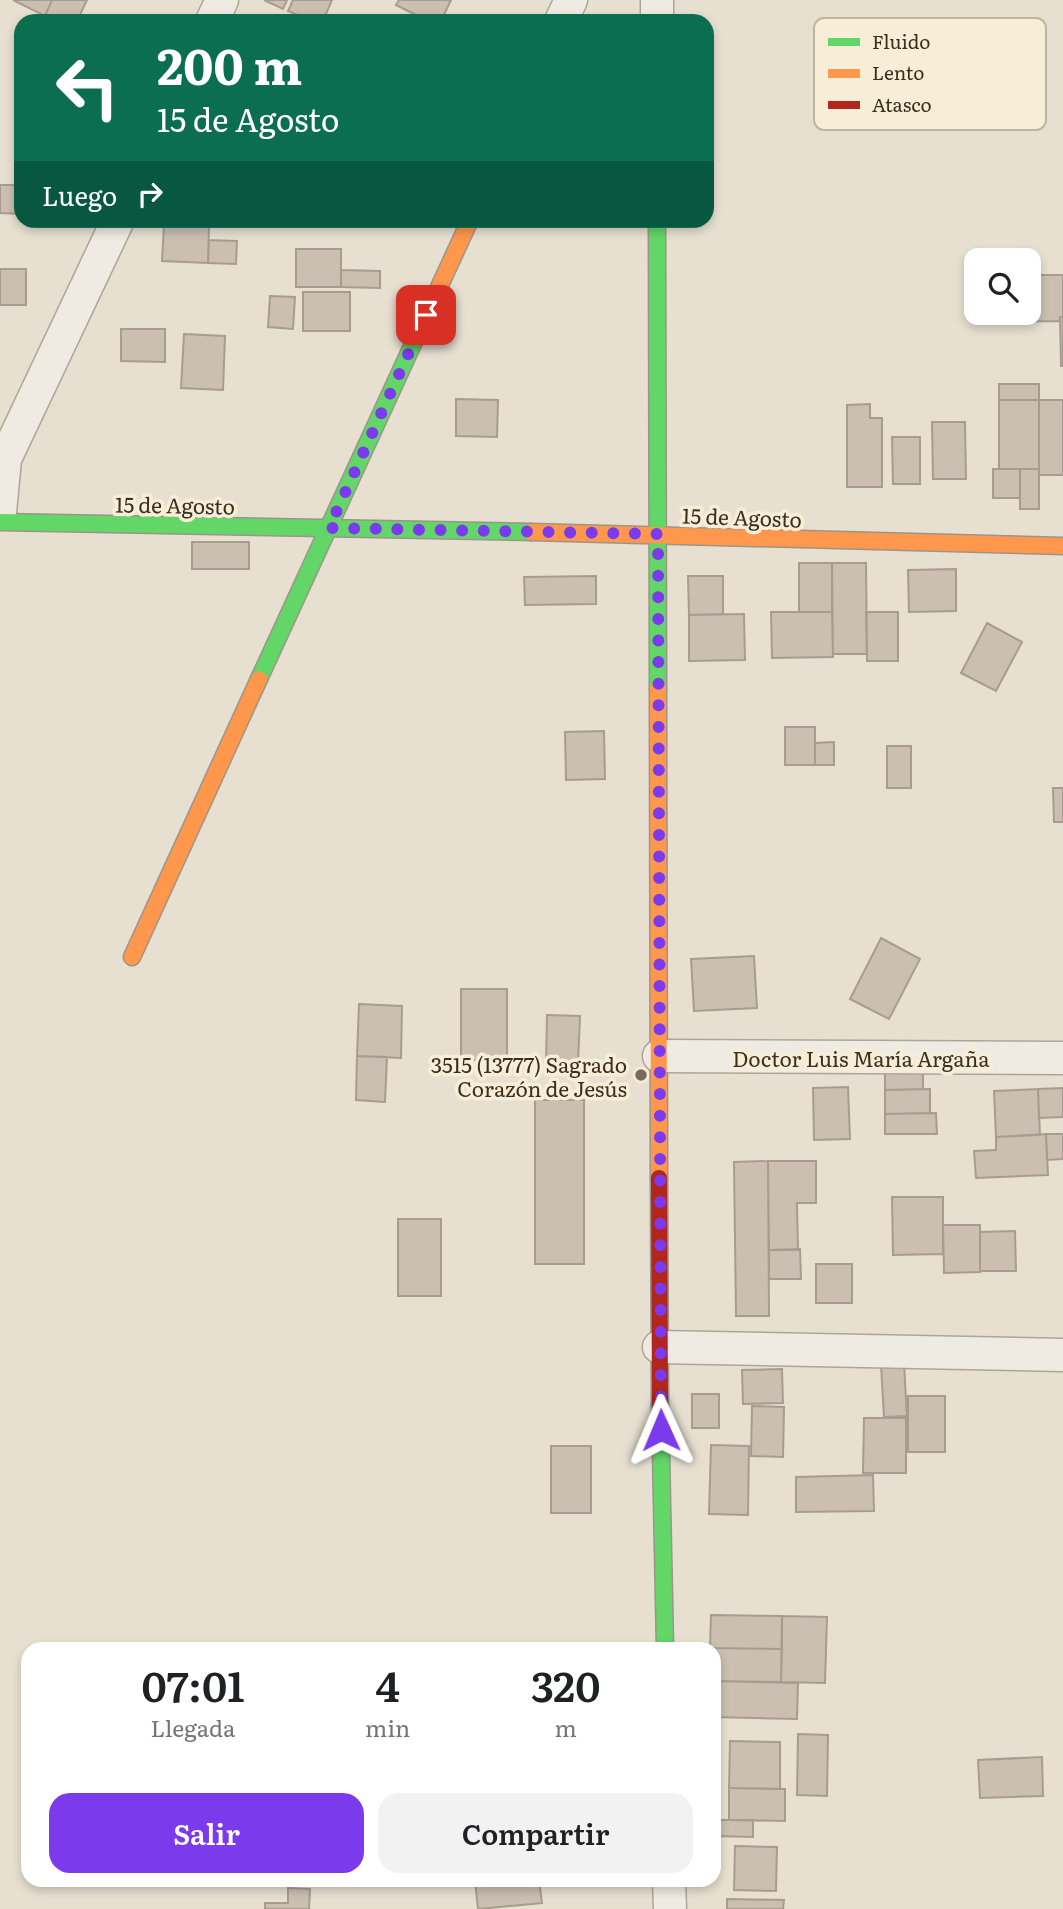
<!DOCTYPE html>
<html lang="es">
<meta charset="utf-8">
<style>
body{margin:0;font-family:Literata,serif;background:#f2f2f2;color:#202124;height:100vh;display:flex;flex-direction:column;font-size:26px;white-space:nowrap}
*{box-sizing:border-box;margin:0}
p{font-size:23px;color:#757577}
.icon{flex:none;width:38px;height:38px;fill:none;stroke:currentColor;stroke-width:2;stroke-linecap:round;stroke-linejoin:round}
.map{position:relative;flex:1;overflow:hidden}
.sheet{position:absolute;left:21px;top:1642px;width:700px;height:245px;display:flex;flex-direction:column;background:#fff;border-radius:21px;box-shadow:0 4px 10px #0003}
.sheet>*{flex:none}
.guide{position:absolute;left:14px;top:14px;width:700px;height:214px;border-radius:21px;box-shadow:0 4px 10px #0003;background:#0b6e4f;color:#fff;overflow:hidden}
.buttons{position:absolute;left:964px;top:248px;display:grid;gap:14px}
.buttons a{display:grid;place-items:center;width:77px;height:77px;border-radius:14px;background:#fff;box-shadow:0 4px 10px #0003;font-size:35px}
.pin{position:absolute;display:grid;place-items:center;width:60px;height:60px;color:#fff;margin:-30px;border-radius:14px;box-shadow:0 4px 10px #0006}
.me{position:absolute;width:77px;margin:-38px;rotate:359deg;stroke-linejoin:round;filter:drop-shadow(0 0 5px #0008)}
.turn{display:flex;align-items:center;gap:24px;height:147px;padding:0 28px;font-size:32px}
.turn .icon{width:91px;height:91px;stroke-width:2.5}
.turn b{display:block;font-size:49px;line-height:60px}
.then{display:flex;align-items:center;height:66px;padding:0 28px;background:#0003;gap:14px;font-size:26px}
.eta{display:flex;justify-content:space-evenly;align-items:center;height:119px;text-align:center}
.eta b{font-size:42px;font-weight:600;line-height:49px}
.primary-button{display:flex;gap:14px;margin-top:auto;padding:14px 28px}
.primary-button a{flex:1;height:80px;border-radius:21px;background:#7c3aed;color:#fff;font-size:28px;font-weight:600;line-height:80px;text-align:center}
.primary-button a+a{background:#f2f2f2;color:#202124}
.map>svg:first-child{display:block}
</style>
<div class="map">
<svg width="1063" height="1909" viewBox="0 0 1063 1909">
<rect width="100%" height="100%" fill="#e7e0d1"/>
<path fill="#cbbfb2" stroke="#a89c90" stroke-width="2" d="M 13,0 L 52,0 L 45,16 Z
M 52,0 L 87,0 L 77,21 L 56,21 L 45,16 Z
M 264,0 L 287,0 L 283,9 Z
M 293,0 L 332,0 L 323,21 L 312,21 L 288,11 Z
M 399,0 L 451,0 L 441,21 L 428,21 L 396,5 Z
M 0,185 L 21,185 L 21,214 L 0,213 Z
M 164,225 L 209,227 L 208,263 L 162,261 Z
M 209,240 L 237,241 L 236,264 L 208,263 Z
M 296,249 L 341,249 L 341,287 L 296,287 Z
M 0,269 L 26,269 L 26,305 L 0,305 Z
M 341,270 L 380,271 L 380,288 L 341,287 Z
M 1029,275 L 1063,275 L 1063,317 L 1060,317 L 1060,321 L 1008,322 L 1008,313 L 1029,313 Z
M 303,292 L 350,292 L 350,331 L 303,331 Z
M 270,296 L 295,297 L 293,329 L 268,327 Z
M 1060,317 L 1063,317 L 1063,366 L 1061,366 Z
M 121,329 L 165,329 L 165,362 L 121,361 Z
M 184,334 L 225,336 L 223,390 L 181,388 Z
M 999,384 L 1039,384 L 1039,400 L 999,400 Z
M 456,399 L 498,400 L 497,437 L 456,436 Z
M 999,400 L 1039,400 L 1039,469 L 999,469 Z
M 1039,400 L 1063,400 L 1063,475 L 1039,475 Z
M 870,404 L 870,418 L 882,418 L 882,487 L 847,487 L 847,405 Z
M 932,422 L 965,422 L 966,479 L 933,479 Z
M 892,437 L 920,437 L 920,484 L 893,484 Z
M 993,469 L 1020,469 L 1020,498 L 993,498 Z
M 1020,469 L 1039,469 L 1039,509 L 1020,509 Z
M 192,542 L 249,542 L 249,569 L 192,569 Z
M 799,563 L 832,563 L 832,612 L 799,612 Z
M 832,563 L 866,563 L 867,654 L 833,654 Z
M 956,569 L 956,611 L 909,612 L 908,570 Z
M 596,576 L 596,604 L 525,605 L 524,577 Z
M 688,576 L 723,576 L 723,614 L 689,615 Z
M 771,612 L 832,612 L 833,657 L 772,658 Z
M 866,612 L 898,612 L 898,661 L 867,661 Z
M 744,614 L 745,660 L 689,661 L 689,615 Z
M 987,623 L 1022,642 L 996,691 L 961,673 Z
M 785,727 L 815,727 L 815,765 L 785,765 Z
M 604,731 L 605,779 L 566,780 L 565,732 Z
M 834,742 L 834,765 L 815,765 L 815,743 Z
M 887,746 L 911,746 L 911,788 L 887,788 Z
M 1053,788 L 1063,788 L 1063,822 L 1054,822 Z
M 881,938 L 920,959 L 889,1019 L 850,999 Z
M 754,956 L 757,1008 L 694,1011 L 691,959 Z
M 461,989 L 507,989 L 507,1060 L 461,1060 Z
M 359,1004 L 402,1006 L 401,1058 L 357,1056 Z
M 547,1015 L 580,1016 L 578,1064 L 546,1063 Z
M 357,1056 L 387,1057 L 385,1102 L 356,1100 Z
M 885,1069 L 923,1069 L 923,1089 L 885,1090 Z
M 848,1087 L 850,1139 L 814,1140 L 813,1088 Z
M 1063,1088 L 1063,1117 L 1039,1118 L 1038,1089 Z
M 930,1089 L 930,1113 L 885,1114 L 885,1090 Z
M 1038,1089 L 1040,1135 L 996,1137 L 994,1091 Z
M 535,1100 L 584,1100 L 584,1264 L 535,1264 Z
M 936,1113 L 937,1134 L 885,1134 L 885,1114 Z
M 1046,1134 L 1048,1175 L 976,1178 L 974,1151 L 996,1150 L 996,1137 Z
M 1046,1134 L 1063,1134 L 1063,1159 L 1047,1160 Z
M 768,1161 L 816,1161 L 816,1203 L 797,1203 L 798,1250 L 769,1250 Z
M 768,1161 L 769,1316 L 736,1316 L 734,1162 Z
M 892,1197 L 943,1197 L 943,1254 L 893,1255 Z
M 398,1219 L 441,1219 L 441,1296 L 398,1296 Z
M 943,1225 L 980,1225 L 980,1272 L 944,1273 Z
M 1015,1231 L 1016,1271 L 980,1271 L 980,1232 Z
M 800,1249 L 801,1279 L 769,1279 L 769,1250 Z
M 816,1264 L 852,1264 L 852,1303 L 816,1303 Z
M 904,1364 L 907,1416 L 884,1417 L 881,1365 Z
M 782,1369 L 783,1403 L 743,1404 L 742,1370 Z
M 692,1394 L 719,1394 L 719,1428 L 692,1428 Z
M 908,1396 L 945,1396 L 945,1452 L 908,1452 Z
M 752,1406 L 784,1407 L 783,1457 L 751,1456 Z
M 864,1418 L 906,1418 L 906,1473 L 863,1473 Z
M 711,1445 L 749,1446 L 748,1515 L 709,1514 Z
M 551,1446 L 591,1446 L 591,1513 L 551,1513 Z
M 873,1475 L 874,1511 L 796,1512 L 796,1477 Z
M 711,1615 L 782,1616 L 782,1649 L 710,1648 Z
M 782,1616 L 827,1617 L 825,1683 L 781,1682 Z
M 710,1648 L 782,1649 L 781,1682 L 714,1681 L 714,1648 Z
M 714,1681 L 798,1683 L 797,1719 L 714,1717 Z
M 798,1734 L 828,1735 L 827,1796 L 797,1795 Z
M 730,1741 L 780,1742 L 780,1789 L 729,1788 Z
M 1042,1757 L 1043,1796 L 980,1798 L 978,1760 Z
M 729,1788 L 785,1789 L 785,1821 L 729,1820 Z
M 714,1820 L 753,1820 L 753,1837 L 714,1836 Z
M 735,1846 L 777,1847 L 776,1891 L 734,1890 Z
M 475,1880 L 539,1880 L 542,1903 L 478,1909 Z
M 288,1888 L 310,1889 L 309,1909 L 265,1909 L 265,1903 L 288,1903 Z
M 727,1899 L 784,1900 L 783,1909 L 727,1909 Z"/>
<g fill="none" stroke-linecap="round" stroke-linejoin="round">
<defs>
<path id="street" d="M 657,0 L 657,21
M 212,21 L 222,0
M 561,21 L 571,0
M 0,512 L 5,459 L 118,220
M 659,1056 L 1063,1058
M 659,1347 L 1063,1355
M 669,1880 L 670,1909"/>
<path id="fast" d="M 657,220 L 658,689
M 0,522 L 531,532
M 259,679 L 430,307
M 660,1405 L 665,1648"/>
<path id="slow" d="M 430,307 L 470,220
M 531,532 L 1063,546
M 658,689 L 659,1178
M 132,957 L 259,679"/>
<path id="jam" d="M 659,1178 L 660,1405"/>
</defs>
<use href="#street" stroke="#ada599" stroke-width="35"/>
<use href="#fast" stroke="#9c958a" stroke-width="19"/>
<use href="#slow" stroke="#9c958a" stroke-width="19"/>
<use href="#jam" stroke="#9c958a" stroke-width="19"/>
<use href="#street" stroke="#efebe3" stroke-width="32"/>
<use href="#fast" stroke="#63d668" stroke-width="16"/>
<use href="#slow" stroke="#ff974d" stroke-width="16"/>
<use href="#jam" stroke="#b3261e" stroke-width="16"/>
</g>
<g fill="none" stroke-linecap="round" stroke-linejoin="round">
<path stroke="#7c3aed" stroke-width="12" stroke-dasharray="0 21.6" d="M 426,315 L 329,528 L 658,534 L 661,1430"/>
</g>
<circle fill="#786c5e" stroke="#f7eed8" stroke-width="2.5" cx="641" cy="1075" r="7"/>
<g text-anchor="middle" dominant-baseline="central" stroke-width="7" stroke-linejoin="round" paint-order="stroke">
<g font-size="21" fill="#3d2e20" stroke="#f7eed8">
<text transform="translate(175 504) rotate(1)">15 de Agosto</text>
<text transform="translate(742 516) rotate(2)">15 de Agosto</text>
<text x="861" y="1057">Doctor Luis María Argaña</text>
</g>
<g font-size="21" fill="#3d2e20" stroke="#f7eed8" text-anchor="end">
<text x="627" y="1063">3515 (13777) Sagrado<tspan x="627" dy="24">Corazón de Jesús</tspan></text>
</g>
</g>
<rect x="814" y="18" width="232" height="112" rx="10" fill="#f7eed8" stroke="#bfb4a1" stroke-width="2"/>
<rect x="828" y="38" width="32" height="8" fill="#63d668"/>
<rect x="828" y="69" width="32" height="9" fill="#ff974d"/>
<rect x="828" y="101" width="32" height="8" fill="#b3261e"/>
<g font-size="19" fill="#3d2e20">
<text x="872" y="49">Fluido</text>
<text x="872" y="80">Lento</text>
<text x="872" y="112">Atasco</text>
</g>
</svg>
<div class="buttons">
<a><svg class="icon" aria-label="search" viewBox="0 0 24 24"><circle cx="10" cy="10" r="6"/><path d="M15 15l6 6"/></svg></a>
</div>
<div class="pin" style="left:426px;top:315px;background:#d93025"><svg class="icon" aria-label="arrive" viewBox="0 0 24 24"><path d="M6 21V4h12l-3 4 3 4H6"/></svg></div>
<svg class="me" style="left:661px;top:1430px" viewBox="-20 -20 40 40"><path d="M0-17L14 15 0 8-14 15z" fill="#7c3aed" stroke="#fff" stroke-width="4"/></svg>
<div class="guide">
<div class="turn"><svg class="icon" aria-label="left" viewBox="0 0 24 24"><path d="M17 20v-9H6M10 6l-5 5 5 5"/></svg><div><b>200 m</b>15 de Agosto</div></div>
<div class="then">Luego<svg class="icon" aria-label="right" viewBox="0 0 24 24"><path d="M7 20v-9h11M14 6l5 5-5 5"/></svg></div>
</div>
<section class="sheet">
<div class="eta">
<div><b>07:01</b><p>Llegada</p></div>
<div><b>4</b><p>min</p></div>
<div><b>320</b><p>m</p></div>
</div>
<div class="primary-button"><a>Salir</a><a>Compartir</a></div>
</section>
</div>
